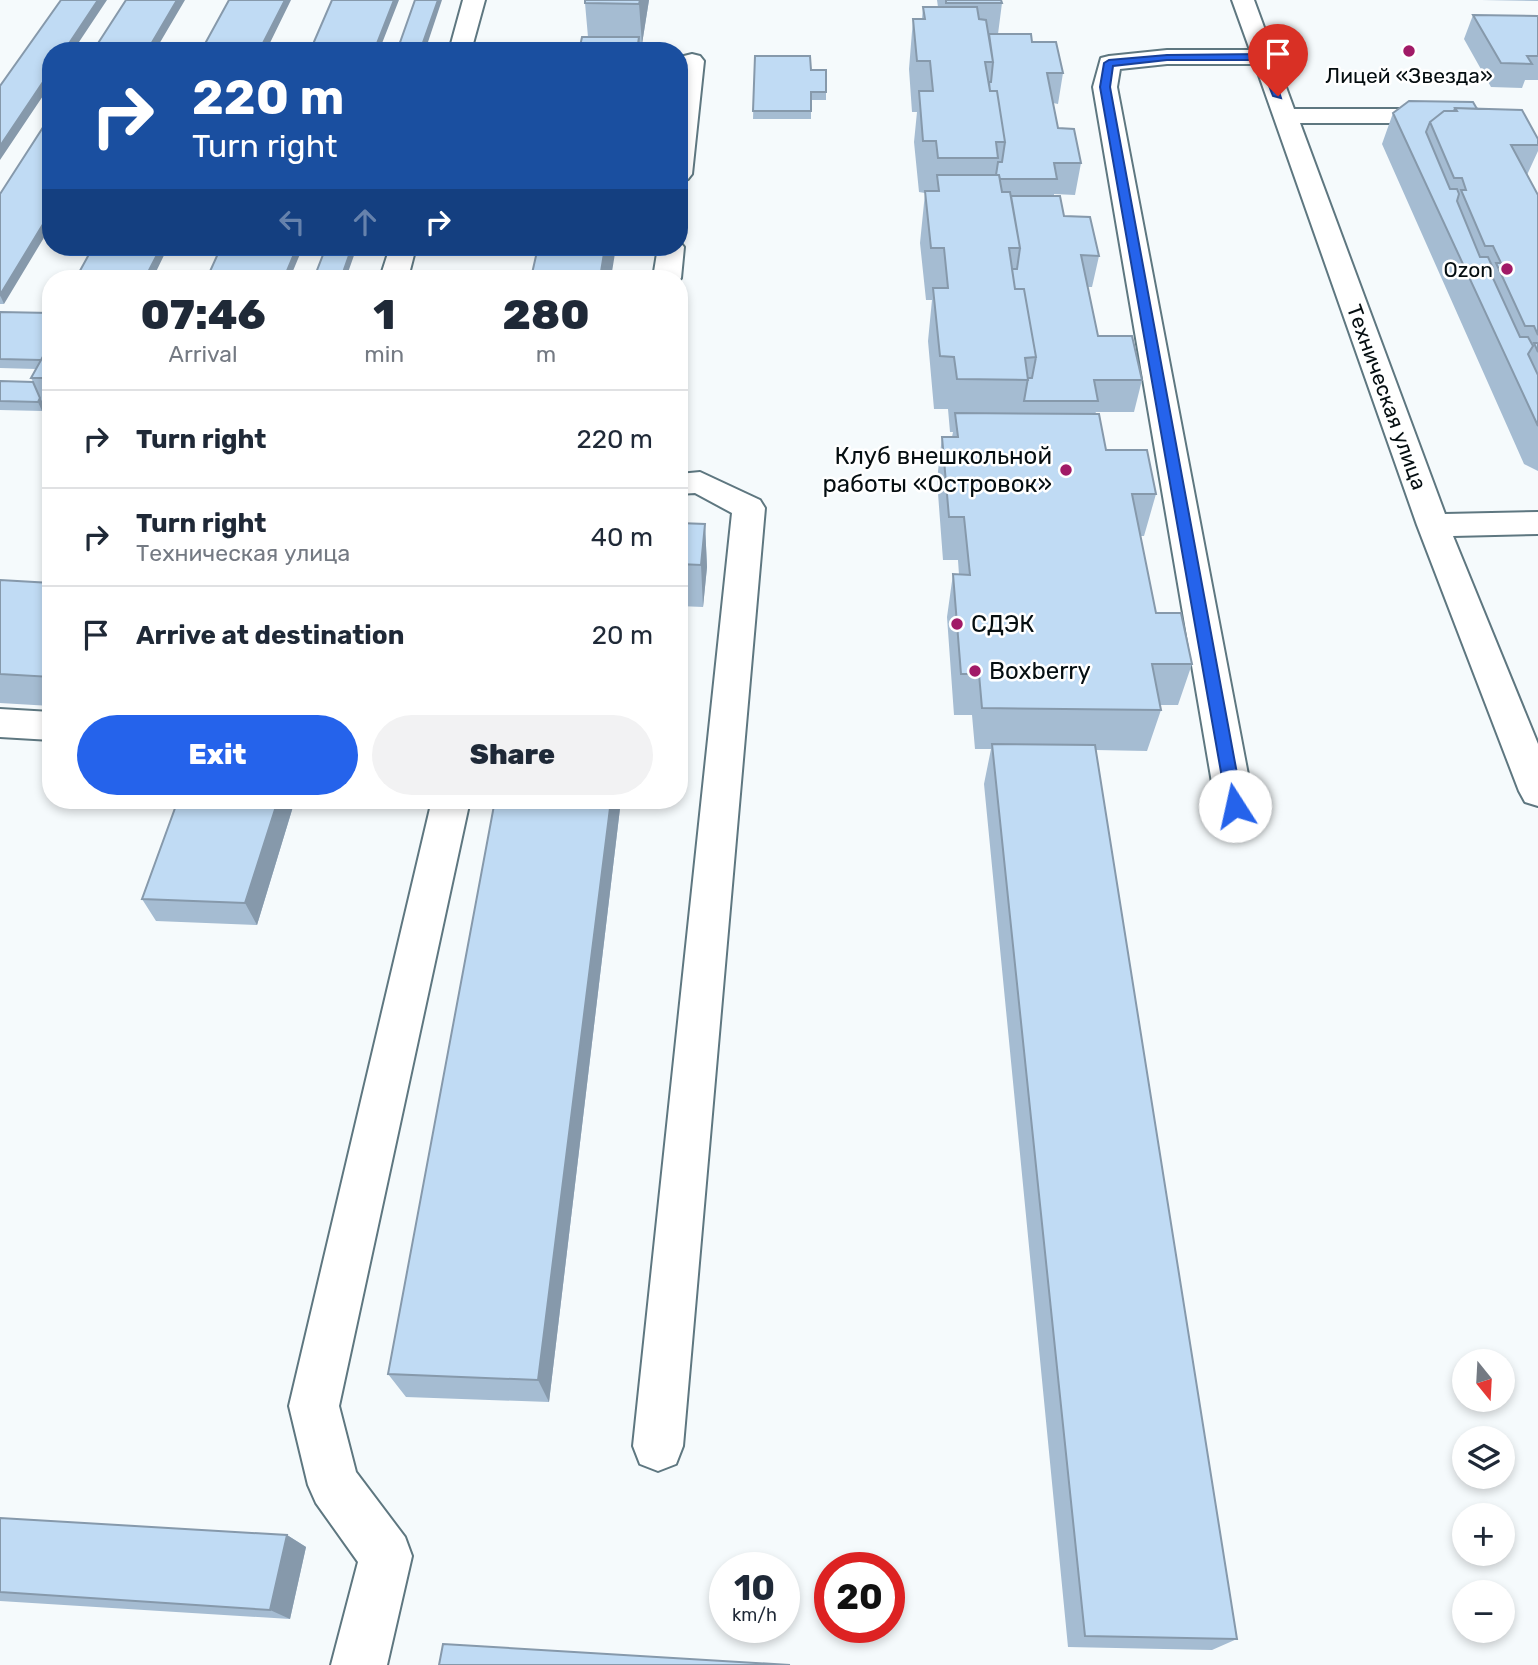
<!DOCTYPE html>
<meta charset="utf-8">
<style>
body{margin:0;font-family:Rubik,sans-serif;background:#f2f2f3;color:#1f2937;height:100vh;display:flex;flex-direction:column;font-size:26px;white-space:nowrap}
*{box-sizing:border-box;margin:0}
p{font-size:23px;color:#747a83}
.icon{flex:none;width:38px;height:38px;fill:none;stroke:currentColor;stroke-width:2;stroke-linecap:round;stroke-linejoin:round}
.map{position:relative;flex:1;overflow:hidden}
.side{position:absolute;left:42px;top:270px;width:646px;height:539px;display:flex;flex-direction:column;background:#fff;border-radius:28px;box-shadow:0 4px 10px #0003}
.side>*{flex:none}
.guide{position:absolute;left:42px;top:42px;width:646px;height:214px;border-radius:28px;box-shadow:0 4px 10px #0003;background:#1a4fa0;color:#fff;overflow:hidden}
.needle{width:46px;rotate:162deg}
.controls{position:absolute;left:1452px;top:1349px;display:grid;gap:14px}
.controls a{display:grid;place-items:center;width:63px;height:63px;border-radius:50%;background:#fff;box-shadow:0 4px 10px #0003;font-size:35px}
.speed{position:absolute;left:709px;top:1552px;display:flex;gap:14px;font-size:35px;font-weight:700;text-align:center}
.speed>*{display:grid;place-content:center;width:91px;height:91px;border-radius:50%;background:#fff;box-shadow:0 4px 10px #0003;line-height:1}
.speed small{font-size:18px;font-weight:400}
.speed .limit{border:10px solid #d22;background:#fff;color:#111}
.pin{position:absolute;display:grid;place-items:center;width:60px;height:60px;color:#fff;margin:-72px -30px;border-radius:50% 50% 50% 0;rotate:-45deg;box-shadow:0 0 7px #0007}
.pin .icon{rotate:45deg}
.me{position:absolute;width:77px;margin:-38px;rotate:350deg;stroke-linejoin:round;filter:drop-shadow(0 0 5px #0008)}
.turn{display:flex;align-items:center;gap:24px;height:147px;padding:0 35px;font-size:32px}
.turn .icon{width:91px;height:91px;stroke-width:2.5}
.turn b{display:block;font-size:49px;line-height:60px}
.lanes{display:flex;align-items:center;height:66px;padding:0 35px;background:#0003;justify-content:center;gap:35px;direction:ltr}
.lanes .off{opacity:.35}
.eta{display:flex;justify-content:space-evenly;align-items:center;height:119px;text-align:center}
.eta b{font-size:42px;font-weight:800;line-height:49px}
.button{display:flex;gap:14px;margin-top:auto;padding:14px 35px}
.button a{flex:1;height:80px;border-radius:42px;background:#2563eb;color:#fff;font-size:28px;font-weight:800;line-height:80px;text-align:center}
.button a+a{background:#f2f2f3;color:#1f2937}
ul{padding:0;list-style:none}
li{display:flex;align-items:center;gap:21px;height:98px;padding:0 35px;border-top:2px solid #e0e1e3}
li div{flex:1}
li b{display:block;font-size:26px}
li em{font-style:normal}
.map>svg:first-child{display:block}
</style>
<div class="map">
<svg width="1538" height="1665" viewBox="0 0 1538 1665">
<rect width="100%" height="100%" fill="#f5fafc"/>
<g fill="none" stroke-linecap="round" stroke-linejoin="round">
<defs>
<path id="minor" d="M 463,0 L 485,0 L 471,51 L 449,51 Z
M 1232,0 L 1254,0 L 1294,109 L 1444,109 L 1453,111 L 1456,116 L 1453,121 L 1444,123 L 1300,123 L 1445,514 L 1538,512 L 1538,534 L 1453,536 L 1538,744 L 1538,806 L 1525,802 L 1519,791 L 1417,525 L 1255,64 L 1167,64 L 1120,69 L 1117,87 L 1254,806 L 1248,817 L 1235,821 L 1222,817 L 1216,806 L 1093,87 L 1101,58 L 1109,56 L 1167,50 L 1250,50 Z
M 692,54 L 700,56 L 704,61 L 692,174 L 688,179 L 679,182 L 679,73 L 684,56 Z
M 679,241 L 684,247 L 681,278 L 679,280 L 679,278 L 653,278 L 658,247 L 679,247 Z
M 390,247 L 416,247 L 408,278 L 380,278 Z
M 700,472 L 760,500 L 765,508 L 683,1446 L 676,1464 L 658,1471 L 640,1464 L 633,1446 L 732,513 L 695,493 L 679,494 L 679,474 Z
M 0,709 L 51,712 L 51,740 L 0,737 Z
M 432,800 L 470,800 L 339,1406 L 356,1472 L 405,1537 L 412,1556 L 387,1665 L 331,1665 L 358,1562 L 316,1503 L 308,1485 L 289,1406 Z"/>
</defs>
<use href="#minor" stroke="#5e7780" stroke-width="4"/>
<use href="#minor" fill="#fff" fill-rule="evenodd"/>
</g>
<path fill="#a5bcd2" d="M 585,0 L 649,0 L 642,44 L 588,37 L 585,3 Z
M 937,0 L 1001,0 L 1002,3 L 998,34 L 1032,42 L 1063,73 L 1058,104 L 1053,103 L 1058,128 L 1081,163 L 1075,195 L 1054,194 L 1054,196 L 1064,216 L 1099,256 L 1092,287 L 1087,287 L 1098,336 L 1142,380 L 1134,412 L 1096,412 L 1095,414 L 1106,450 L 1156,494 L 1144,536 L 1140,536 L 1156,613 L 1192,664 L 1178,705 L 1160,705 L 1161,710 L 1147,751 L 1096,750 L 1237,1639 L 1212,1650 L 1068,1647 L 984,784 L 991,749 L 975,749 L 972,715 L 954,715 L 947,617 L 953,574 L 959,575 L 958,560 L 943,560 L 937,480 L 942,437 L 952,437 L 953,432 L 950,432 L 948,409 L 934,409 L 928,341 L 932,300 L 926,300 L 920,243 L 925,193 L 919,192 L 914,142 L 917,112 L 912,112 L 909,69 L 913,19 L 922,19 L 923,7 L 938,7 Z
M 1481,0 L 1538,0 L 1538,1 Z
M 1473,15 L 1538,16 L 1538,80 L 1525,80 L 1522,88 L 1491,87 L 1464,39 Z
M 755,56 L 811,70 L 826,92 L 826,100 L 811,100 L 811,119 L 753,119 Z
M 1409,101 L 1477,109 L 1538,139 L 1538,151 L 1527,175 L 1538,195 L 1538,471 L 1524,464 L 1382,144 L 1393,113 Z
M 0,194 L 4,304 L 0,304 Z
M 0,312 L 51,313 L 51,410 L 47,410 L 45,406 L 42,411 L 0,410 L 0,381 L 33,382 L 31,378 L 36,369 L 0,368 Z
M 679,498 L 681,523 L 705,524 L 707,567 L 703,607 L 679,606 Z
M 0,580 L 51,583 L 51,706 L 0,703 Z
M 178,800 L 295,800 L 257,925 L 156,921 L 142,899 Z
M 495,800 L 621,800 L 549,1402 L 406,1397 L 388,1374 Z
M 0,1518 L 287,1535 L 306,1547 L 290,1619 L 0,1601 Z"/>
<path fill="#8699ab" d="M 98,0 L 107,0 L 73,51 L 64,51 Z
M 177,0 L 185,0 L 155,51 L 147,51 Z
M 285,0 L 291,0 L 266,51 L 259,51 Z
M 394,0 L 399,0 L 379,51 L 374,51 Z
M 438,0 L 442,0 L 425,51 L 420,51 Z
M 640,0 L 649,0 L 642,44 L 639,4 Z
M 639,37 L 640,51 L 637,51 Z
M 51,70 L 51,84 L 0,160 L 0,146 Z
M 51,211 L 51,226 L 4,304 L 0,295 Z
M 161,247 L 168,247 L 153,278 L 145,278 Z
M 297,247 L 303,247 L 290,278 L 284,278 Z
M 352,247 L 357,247 L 346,278 L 341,278 Z
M 605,247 L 616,247 L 611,278 L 600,278 Z
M 40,398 L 45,406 L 42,411 L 38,402 Z
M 679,498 L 682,540 L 679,566 Z
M 705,524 L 707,567 L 703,607 L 701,565 Z
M 278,800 L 295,800 L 257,925 L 245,903 Z
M 611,800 L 621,800 L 549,1402 L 538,1380 Z
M 287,1535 L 306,1547 L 290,1619 L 270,1610 Z"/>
<path fill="#c0dbf4" stroke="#8699ab" stroke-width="2" d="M 61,0 L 98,0 L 64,51 L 51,51 L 51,70 L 0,146 L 0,86 Z
M 126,0 L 177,0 L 147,51 L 93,51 Z
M 229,0 L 285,0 L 259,51 L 201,51 Z
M 332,0 L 394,0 L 374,51 L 310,51 Z
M 415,0 L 438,0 L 420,51 L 397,51 Z
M 585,0 L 640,0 L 639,4 L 585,3 Z
M 946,0 L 1001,0 L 1002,3 L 946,3 Z
M 923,7 L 977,7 L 979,19 L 986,20 L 993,62 L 985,62 L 990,91 L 997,91 L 1005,142 L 996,142 L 998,158 L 938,158 L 936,141 L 923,141 L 919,91 L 933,91 L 930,61 L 917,61 L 913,19 L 925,19 Z
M 1473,15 L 1538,16 L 1538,56 L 1527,56 L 1532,64 L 1501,63 Z
M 989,34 L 1031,34 L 1032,42 L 1056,42 L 1063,73 L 1047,73 L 1058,128 L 1074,129 L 1081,163 L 1054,163 L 1057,179 L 1000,179 L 999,175 L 996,175 L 998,162 L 1002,162 L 1005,142 L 997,91 L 990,91 L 989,82 L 991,82 L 993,62 Z
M 582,37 L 639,37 L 637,51 L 579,51 Z
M 755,56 L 810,56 L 811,70 L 826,70 L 826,92 L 811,92 L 811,111 L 753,111 Z
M 1409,101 L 1473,102 L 1477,109 L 1455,108 L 1454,111 L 1444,111 L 1430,122 L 1426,132 L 1450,189 L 1457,189 L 1459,194 L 1457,201 L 1480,257 L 1488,257 L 1493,268 L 1491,274 L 1520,337 L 1528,337 L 1533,346 L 1528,354 L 1538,375 L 1538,426 L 1393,113 Z
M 1455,108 L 1522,110 L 1538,139 L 1538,145 L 1511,145 L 1538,195 L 1538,335 L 1534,326 L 1525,326 L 1496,263 L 1501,263 L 1493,246 L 1485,246 L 1461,190 L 1466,190 L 1462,178 L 1454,178 L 1430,122 L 1444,111 L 1457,111 Z
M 51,115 L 51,211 L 0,295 L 0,194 Z
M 937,175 L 999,175 L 1002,192 L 1010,192 L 1020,248 L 1009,248 L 1015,289 L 1024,289 L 1036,357 L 1025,358 L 1028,380 L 957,379 L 954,357 L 940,356 L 933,288 L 948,288 L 944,248 L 931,248 L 925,191 L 939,191 Z
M 1011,196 L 1060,196 L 1064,216 L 1090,217 L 1099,256 L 1081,255 L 1098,336 L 1132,336 L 1142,380 L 1094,380 L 1098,401 L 1024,401 L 1028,378 L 1032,378 L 1036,357 L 1024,289 L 1015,289 L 1012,269 L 1017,269 L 1020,248 Z
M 93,247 L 161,247 L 145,278 L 76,278 Z
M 221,247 L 297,247 L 284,278 L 207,278 Z
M 326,247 L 352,247 L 341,278 L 314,278 Z
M 538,247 L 605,247 L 600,278 L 531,278 Z
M 0,312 L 51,313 L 51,342 L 41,360 L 0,359 Z
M 51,342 L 51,378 L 31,378 Z
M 1534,343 L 1538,343 L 1538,352 Z
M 0,381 L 33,382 L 40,398 L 38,402 L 0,401 Z
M 955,413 L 1099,414 L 1106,450 L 1147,450 L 1156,494 L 1132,494 L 1156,613 L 1181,613 L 1192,664 L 1152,664 L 1161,710 L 982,708 L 979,674 L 961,674 L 953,574 L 970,575 L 964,517 L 949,517 L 942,437 L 958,437 Z
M 679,523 L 705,524 L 701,565 L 679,564 Z
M 0,580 L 51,583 L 51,677 L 0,674 Z
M 992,744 L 1095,745 L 1237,1639 L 1085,1636 Z
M 178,800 L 278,800 L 245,903 L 142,899 Z
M 495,800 L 611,800 L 538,1380 L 388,1374 Z
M 0,1518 L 287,1535 L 270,1610 L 0,1592 Z
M 443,1644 L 790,1665 L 439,1665 Z"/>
<path fill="#2563eb" stroke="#184099" stroke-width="2" d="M 1263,54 L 1268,57 L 1281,98 L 1273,96 L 1259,60 L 1167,60 L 1113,66 L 1110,87 L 1243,806 L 1235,812 L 1227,806 L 1100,87 L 1104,63 L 1109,60 L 1167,55 Z"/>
<g fill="#a11a67" stroke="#fff" stroke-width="2.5">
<circle cx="1409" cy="51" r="7"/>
<circle cx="1507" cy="269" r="7"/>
<circle cx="1066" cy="470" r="7"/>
<circle cx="957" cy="624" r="7"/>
<circle cx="975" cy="671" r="7"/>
</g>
<g text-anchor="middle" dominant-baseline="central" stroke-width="5" stroke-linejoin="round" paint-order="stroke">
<g font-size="21" fill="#050e11" stroke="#fff">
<text x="1409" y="75">Лицей «Звезда»</text>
<text x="1493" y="269" text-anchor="end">Ozon</text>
</g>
<g font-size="21" fill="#050e11" stroke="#fff">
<text transform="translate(1387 397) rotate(70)">Техническая улица</text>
</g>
<g font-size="24" fill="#050e11" stroke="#fff" text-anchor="start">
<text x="1052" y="456" text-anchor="end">Клуб внешкольной<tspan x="1052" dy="28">работы «Островок»</tspan></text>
<text x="971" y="624">СДЭК</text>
<text x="989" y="671">Boxberry</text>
</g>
</g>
</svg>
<div class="controls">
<a><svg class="needle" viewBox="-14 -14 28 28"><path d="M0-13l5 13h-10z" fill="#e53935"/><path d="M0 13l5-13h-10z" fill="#747a83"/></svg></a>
<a><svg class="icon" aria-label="layers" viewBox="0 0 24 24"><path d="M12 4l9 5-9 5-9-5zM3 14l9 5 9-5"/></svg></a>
<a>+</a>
<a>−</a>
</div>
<div class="speed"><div>10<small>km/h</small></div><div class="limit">20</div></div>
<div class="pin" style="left:1278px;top:96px;background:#d93025"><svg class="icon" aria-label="arrive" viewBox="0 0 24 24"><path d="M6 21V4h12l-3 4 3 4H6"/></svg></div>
<svg class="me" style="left:1235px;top:806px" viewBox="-20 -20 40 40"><circle r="19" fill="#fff"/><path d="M0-13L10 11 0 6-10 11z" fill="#2563eb"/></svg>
<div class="guide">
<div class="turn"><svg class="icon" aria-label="right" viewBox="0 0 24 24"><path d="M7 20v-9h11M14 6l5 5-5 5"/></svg><div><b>220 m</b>Turn right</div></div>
<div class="lanes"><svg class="icon off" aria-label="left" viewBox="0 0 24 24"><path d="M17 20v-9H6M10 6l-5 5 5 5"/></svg><svg class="icon off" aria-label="ahead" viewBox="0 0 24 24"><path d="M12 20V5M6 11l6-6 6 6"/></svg><svg class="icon" aria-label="right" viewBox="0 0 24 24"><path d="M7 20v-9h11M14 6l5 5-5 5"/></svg></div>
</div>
<section class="side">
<div class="eta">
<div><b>07:46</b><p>Arrival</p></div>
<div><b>1</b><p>min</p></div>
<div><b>280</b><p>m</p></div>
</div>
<ul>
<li><svg class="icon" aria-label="right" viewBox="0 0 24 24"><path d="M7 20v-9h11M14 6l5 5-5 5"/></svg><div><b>Turn right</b></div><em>220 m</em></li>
<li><svg class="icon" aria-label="right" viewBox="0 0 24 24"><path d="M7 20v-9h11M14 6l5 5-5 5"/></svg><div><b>Turn right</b><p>Техническая улица</p></div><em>40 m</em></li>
<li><svg class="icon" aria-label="arrive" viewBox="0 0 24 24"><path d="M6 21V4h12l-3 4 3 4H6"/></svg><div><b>Arrive at destination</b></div><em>20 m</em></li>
</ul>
<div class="button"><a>Exit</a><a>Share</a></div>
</section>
</div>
